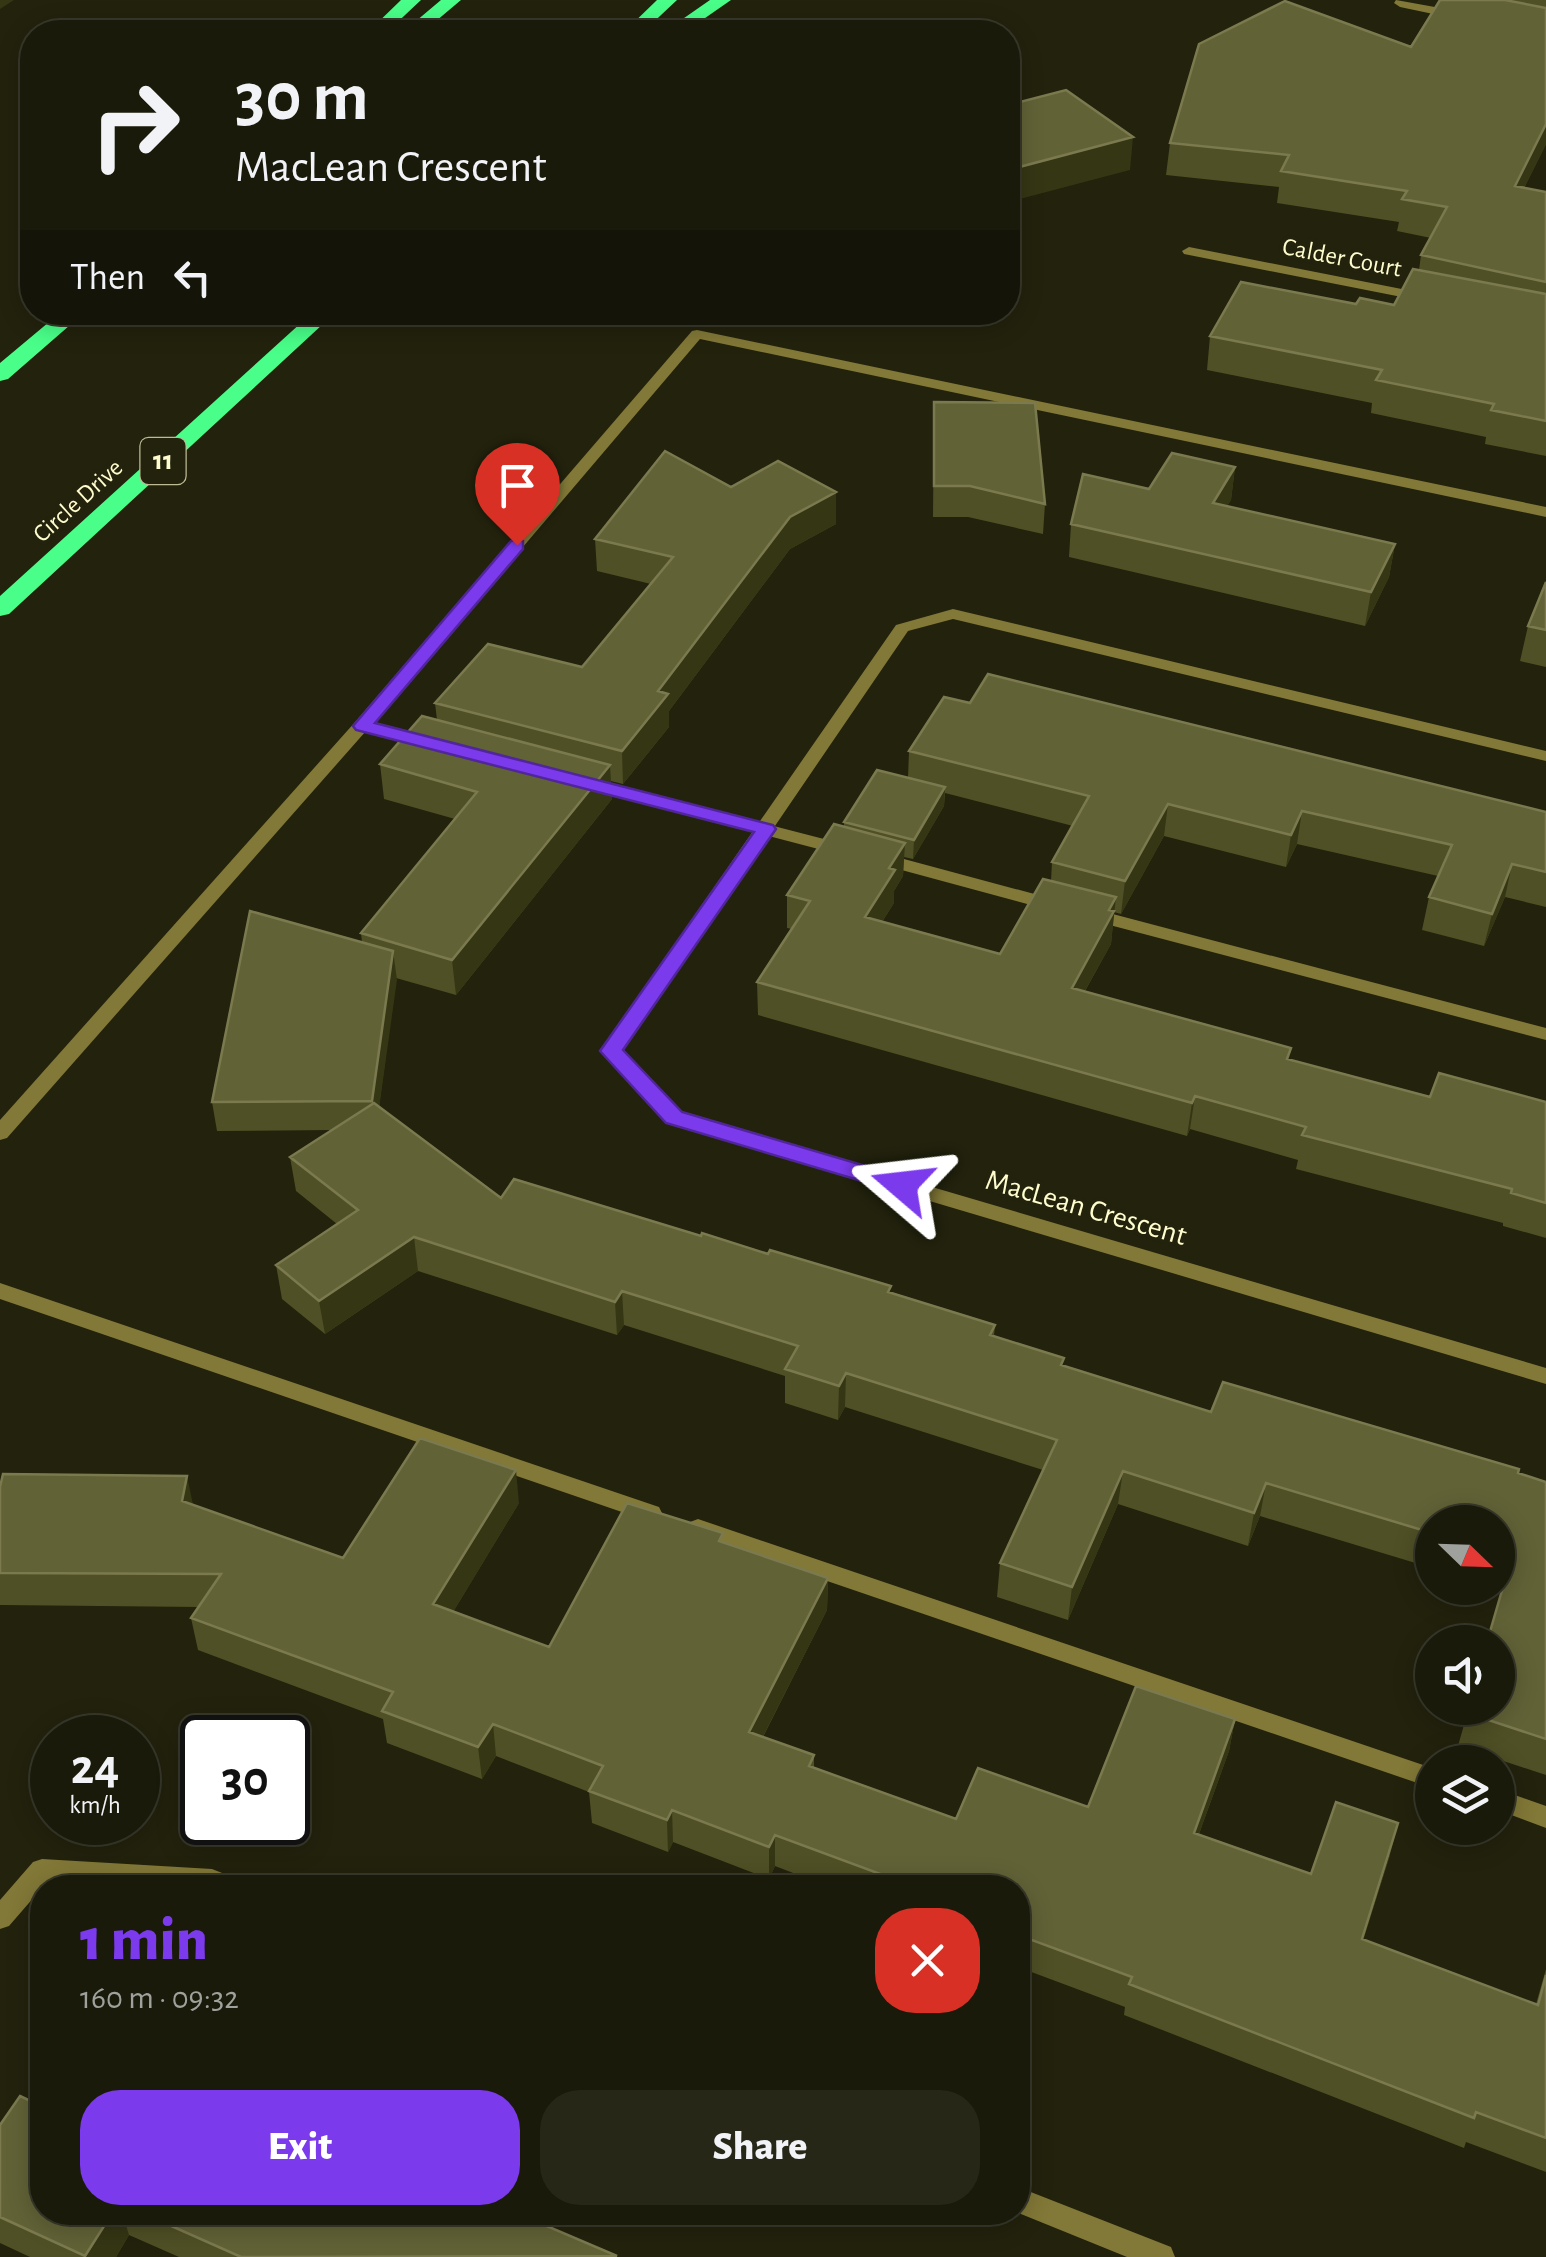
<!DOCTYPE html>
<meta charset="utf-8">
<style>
body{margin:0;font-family:"Alegreya Sans",sans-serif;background:#272718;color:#f1f3f6;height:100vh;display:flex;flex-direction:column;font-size:38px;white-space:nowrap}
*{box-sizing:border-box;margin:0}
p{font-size:32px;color:#9fa19c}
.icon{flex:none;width:55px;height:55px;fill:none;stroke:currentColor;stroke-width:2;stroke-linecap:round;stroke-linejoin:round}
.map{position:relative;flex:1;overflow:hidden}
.side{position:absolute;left:30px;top:1875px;width:1000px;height:350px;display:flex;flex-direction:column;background:#1a1a0a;border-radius:40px;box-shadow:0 5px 25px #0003,0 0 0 2px #38382b}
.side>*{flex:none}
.guide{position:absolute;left:20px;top:20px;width:1000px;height:305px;border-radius:40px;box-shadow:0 5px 25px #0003,0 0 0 2px #38382b;background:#1a1a0a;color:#f1f3f6;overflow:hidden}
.needle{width:65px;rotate:113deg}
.buttons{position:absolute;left:1415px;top:1505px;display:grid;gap:20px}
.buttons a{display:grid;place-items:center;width:100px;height:100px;border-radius:50%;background:#1a1a0a;box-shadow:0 5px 25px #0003,0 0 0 2px #38382b;font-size:50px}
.speed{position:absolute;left:30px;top:1715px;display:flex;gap:20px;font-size:50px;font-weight:700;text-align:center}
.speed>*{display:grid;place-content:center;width:130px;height:130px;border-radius:50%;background:#1a1a0a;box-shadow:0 5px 25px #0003,0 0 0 2px #38382b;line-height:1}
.speed small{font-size:25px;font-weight:400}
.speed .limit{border:5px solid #111;border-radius:15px;background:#fff;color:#111}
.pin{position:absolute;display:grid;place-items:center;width:85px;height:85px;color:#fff;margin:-102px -42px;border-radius:50% 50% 50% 0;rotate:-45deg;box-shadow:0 0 10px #0007}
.pin .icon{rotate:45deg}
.me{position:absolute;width:110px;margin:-55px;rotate:287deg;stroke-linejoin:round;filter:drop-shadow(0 0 8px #0008)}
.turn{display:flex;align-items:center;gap:35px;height:210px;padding:0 50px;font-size:45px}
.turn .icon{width:130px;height:130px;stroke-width:2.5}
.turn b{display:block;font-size:70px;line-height:85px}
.then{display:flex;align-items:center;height:95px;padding:0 50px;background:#0003;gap:20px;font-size:38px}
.round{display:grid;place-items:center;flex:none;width:105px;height:105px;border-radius:40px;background:#272718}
.overview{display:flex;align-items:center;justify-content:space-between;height:170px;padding:0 50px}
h1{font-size:60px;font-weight:800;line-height:75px;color:#7c3aed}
.primary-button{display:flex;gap:20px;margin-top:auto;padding:20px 50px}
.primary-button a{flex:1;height:115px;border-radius:40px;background:#7c3aed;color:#fff;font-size:40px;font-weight:800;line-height:115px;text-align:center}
.primary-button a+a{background:#272718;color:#f1f3f6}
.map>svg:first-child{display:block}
</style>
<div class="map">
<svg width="1546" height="2257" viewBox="0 0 1546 2257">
<rect width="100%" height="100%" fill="#22220d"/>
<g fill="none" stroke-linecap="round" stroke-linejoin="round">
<path fill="#827837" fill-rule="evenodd" d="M 697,330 L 1546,507 L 1546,517 L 700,339 L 373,723 L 434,738 L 437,742 L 434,746 L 428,747 L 366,731 L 7,1138 L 0,1140 L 0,1120 L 356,721 L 692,331 Z
M 587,778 L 851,846 L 854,850 L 845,856 L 581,787 L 578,783 Z
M 878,852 L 1064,902 L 1066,906 L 1057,912 L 872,862 L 869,858 Z
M 1090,908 L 1546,1028 L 1546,1040 L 1083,918 L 1081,914 L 1083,910 Z
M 0,1283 L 659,1507 L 662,1513 L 659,1519 L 651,1522 L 0,1299 Z
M 698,1519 L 1432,1768 L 1432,1788 L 690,1534 L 687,1528 L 690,1522 Z
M 1498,1789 L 1546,1806 L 1546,1828 L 1498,1810 Z"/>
<path fill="#827837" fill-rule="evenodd" d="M 1396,0 L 1457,11 L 1463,15 L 1457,19 L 1400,7 L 1394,3 Z
M 1189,247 L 1427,294 L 1434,298 L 1427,302 L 1184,254 L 1182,251 Z
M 953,609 L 1546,751 L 1546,761 L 953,619 L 908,631 L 622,1050 L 681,1113 L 1546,1368 L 1546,1384 L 667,1123 L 604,1056 L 601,1051 L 604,1046 L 896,625 Z
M 42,1859 L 212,1869 L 240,1880 L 243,1888 L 151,1888 L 48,1881 L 9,1926 L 0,1929 L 0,1900 L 33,1862 Z
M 1018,2187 L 1171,2247 L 1175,2257 L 1127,2257 L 1016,2212 Z"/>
<path fill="#49ff89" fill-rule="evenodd" d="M 401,0 L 421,0 L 387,32 L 368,32 Z
M 441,0 L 461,0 L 423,32 L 403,32 Z
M 657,0 L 677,0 L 643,32 L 624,32 Z
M 710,0 L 731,0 L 685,32 L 664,32 Z
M 61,312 L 85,312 L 8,379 L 0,381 L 0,363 Z
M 313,312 L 336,312 L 9,614 L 0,616 L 0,596 Z"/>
</g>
<path fill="#4f5025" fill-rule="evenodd" d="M 1440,0 L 1546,0 L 1546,144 L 1524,188 L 1546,192 L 1546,456 L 1485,444 L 1486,437 L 1371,413 L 1372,403 L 1207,370 L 1210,336 L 1356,304 L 1394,305 L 1419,270 L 1421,255 L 1431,238 L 1397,231 L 1399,222 L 1277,203 L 1279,187 L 1166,175 L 1170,143 L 1411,47 Z
M 934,402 L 1045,504 L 1043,534 L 968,517 L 933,517 Z
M 1235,467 L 1231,500 L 1227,506 L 1395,544 L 1389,577 L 1365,626 L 1069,557 L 1071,524 L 1149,489 Z
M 731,487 L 836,492 L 836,524 L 790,549 L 669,711 L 669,727 L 623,784 L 611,781 L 612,799 L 456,995 L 396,978 L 379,1107 L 501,1198 L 701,1236 L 891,1292 L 995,1325 L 994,1336 L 1063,1366 L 1211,1412 L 1518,1473 L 1546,1482 L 1546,1775 L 1458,1746 L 1502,1590 L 1496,1588 L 1498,1588 L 1498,1522 L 1432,1522 L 1432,1568 L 1260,1516 L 1248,1546 L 1118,1504 L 1068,1620 L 997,1597 L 1000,1563 L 1043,1470 L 845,1407 L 838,1420 L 785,1403 L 785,1376 L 624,1325 L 617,1335 L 418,1271 L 325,1334 L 282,1299 L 276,1265 L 337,1224 L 296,1191 L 290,1157 L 332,1130 L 217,1131 L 212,1102 L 362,942 L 361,933 L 455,819 L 384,799 L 380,764 L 437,720 L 435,703 L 582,667 L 651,584 L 597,571 L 595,539 Z
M 1546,582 L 1546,667 L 1520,661 L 1528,626 Z
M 970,703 L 1546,812 L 1546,907 L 1505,897 L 1484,946 L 1422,930 L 1429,897 L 1438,876 L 1297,844 L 1286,867 L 1164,836 L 1121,914 L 1114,912 L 1111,944 L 1085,991 L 1289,1059 L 1430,1097 L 1546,1102 L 1546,1238 L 1503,1226 L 1503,1223 L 1296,1169 L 1298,1160 L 1190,1129 L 1187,1136 L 758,1015 L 757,982 L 792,929 L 787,928 L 787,895 L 844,827 L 844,822 L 908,778 L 909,751 ZM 945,793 L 1073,826 L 1052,862 L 1051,881 L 1000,954 L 882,922 L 894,903 L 894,891 L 903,876 L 904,857 L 913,859 L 944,806 Z
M 0,1487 L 193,1505 L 343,1558 L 519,1503 L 453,1612 L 549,1647 L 723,1543 L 828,1578 L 827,1610 L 763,1737 L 814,1755 L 814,1768 L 956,1819 L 1088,1807 L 1235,1719 L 1229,1751 L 1199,1834 L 1311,1874 L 1390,1855 L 1363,1940 L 1536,2004 L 1546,1969 L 1546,2172 L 1466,2142 L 1464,2148 L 1124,2015 L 1125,2007 L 1018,1967 L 1018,1888 L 832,1888 L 775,1866 L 769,1879 L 673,1842 L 668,1852 L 592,1823 L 589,1792 L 496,1756 L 482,1779 L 387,1743 L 383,1719 L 198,1650 L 191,1618 L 199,1607 L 0,1605 Z
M 0,2125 L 42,2212 L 514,2212 L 617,2257 L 179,2257 L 129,2235 L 116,2257 L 30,2257 L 0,2243 Z"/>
<path fill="#353614" d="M 0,0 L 14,0 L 0,9 Z
M 1546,124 L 1546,144 L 1509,218 L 1515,186 Z
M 1133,137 L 1130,170 L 1008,202 L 1008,170 Z
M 1235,467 L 1231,500 L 1209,536 L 1213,503 Z
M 836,492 L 836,524 L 790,549 L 669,711 L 669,727 L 623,784 L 622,751 L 658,691 L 790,517 Z
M 1395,544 L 1389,577 L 1365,626 L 1371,592 Z
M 610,765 L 612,799 L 456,995 L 452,960 Z
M 945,787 L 944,806 L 913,859 L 914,840 Z
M 1168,804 L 1164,836 L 1121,914 L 1125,881 Z
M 1302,811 L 1297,844 L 1286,867 L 1291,835 Z
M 905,843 L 903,876 L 894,891 L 894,903 L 864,950 L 865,917 L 889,868 Z
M 1512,864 L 1505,897 L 1484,946 L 1492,914 Z
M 1116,897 L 1111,944 L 1068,1021 L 1072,988 Z
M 393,951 L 397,980 L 376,1130 L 372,1101 Z
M 1195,1096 L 1190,1129 L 1187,1136 L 1192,1103 Z
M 414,1237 L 418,1271 L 325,1334 L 319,1301 Z
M 622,1291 L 624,1325 L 617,1335 L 615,1302 Z
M 846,1373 L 845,1407 L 838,1420 L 839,1386 Z
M 516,1470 L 519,1503 L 438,1637 L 433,1604 Z
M 1123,1471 L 1118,1504 L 1068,1620 L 1072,1587 Z
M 187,1476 L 194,1509 L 182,1501 Z
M 1266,1483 L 1260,1516 L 1248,1546 L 1254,1513 Z
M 828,1578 L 827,1610 L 749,1764 L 749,1732 Z
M 1235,1719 L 1229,1751 L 1188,1864 L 1194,1833 Z
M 493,1724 L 496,1756 L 482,1779 L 478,1747 Z
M 672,1810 L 673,1842 L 668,1852 L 667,1820 Z
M 1398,1823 L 1390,1855 L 1354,1970 L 1362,1939 Z
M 775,1835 L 775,1866 L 769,1879 L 769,1847 Z
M 113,2212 L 122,2212 L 129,2235 L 116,2257 L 86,2257 Z"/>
<path fill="#626237" stroke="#7b7a4f" stroke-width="2.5" d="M 1440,0 L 1505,0 L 1546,8 L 1546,124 L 1515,186 L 1546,192 L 1546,282 L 1421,255 L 1447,207 L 1402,199 L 1407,191 L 1281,171 L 1289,155 L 1170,143 L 1199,44 L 1285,1 L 1411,47 Z
M 1066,90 L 1133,137 L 1008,170 L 1008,105 Z
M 1413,269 L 1546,294 L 1546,421 L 1491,410 L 1494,404 L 1376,380 L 1382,370 L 1210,336 L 1241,282 L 1356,304 L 1360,298 L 1394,305 Z
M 934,402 L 1035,403 L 1045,504 L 970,486 L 934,486 Z
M 665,451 L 731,487 L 778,461 L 836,492 L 790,517 L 658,691 L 668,694 L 622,751 L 435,703 L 488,644 L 582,667 L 673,557 L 595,539 Z
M 1172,453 L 1235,467 L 1213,503 L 1395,544 L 1371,592 L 1071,524 L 1083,474 L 1149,489 Z
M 1546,582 L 1546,630 L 1528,626 Z
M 988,674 L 1546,812 L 1546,872 L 1512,864 L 1492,914 L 1429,897 L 1452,845 L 1302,811 L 1291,835 L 1168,804 L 1125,881 L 1052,862 L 1089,796 L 909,751 L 944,697 L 970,703 Z
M 422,716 L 610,765 L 452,960 L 361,933 L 477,792 L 380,764 Z
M 877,770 L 945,787 L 914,840 L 844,822 Z
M 834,824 L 905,843 L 889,868 L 895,870 L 865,917 L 1000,954 L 1043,879 L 1116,897 L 1109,910 L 1114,911 L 1072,988 L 1291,1048 L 1287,1059 L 1430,1097 L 1439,1073 L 1546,1102 L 1546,1203 L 1511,1193 L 1512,1189 L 1302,1135 L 1306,1127 L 1195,1096 L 1192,1103 L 757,982 L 810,901 L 787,895 Z
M 250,911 L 393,951 L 372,1101 L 212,1102 Z
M 374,1103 L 501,1198 L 514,1179 L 701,1236 L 702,1233 L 768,1254 L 770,1250 L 891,1286 L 888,1292 L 995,1325 L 990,1335 L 1064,1358 L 1061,1365 L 1211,1412 L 1223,1382 L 1519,1469 L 1518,1473 L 1546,1482 L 1546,1739 L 1467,1713 L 1469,1708 L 1498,1708 L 1498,1642 L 1487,1642 L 1512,1556 L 1498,1552 L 1498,1522 L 1432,1522 L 1432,1533 L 1266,1483 L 1254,1513 L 1123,1471 L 1072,1587 L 1000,1563 L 1057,1440 L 846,1373 L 839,1386 L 785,1369 L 798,1346 L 622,1291 L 615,1302 L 414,1237 L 319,1301 L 276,1265 L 358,1210 L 290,1157 Z
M 420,1438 L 516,1470 L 433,1604 L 549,1647 L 627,1503 L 723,1533 L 719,1541 L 828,1578 L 749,1732 L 814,1755 L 809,1766 L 956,1819 L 978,1768 L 1088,1807 L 1136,1686 L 1235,1719 L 1194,1833 L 1311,1874 L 1336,1802 L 1398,1823 L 1362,1939 L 1538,2005 L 1546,1975 L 1546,2138 L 1476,2112 L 1474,2118 L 1129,1984 L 1132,1977 L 1018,1935 L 1018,1888 L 918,1888 L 775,1835 L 769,1847 L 672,1810 L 667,1820 L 589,1791 L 603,1766 L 493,1724 L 478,1747 L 382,1711 L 393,1692 L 191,1618 L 221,1574 L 0,1573 L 0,1487 L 3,1474 L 187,1476 L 182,1501 L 343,1558 Z
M 20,2096 L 41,2106 L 42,2104 L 42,2212 L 113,2212 L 85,2256 L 0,2217 L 0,2125 Z
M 140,2212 L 514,2212 L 617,2256 L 241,2257 Z"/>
<path fill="#7c3aed" stroke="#51269a" stroke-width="2.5" d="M 517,539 L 523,541 L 523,549 L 375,723 L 773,825 L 776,829 L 623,1050 L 682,1112 L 910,1179 L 913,1185 L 910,1191 L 902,1193 L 666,1123 L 600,1051 L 754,832 L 356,730 L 353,726 L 511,541 Z"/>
<g text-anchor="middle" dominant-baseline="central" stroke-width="8" stroke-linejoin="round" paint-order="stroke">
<g font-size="25" fill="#fffcce" stroke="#22220d">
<text transform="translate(1342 258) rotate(11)">Calder Court</text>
<text transform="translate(78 501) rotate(-42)">Circle Drive</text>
</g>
<rect fill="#22220d" stroke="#bdbb94" stroke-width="2.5" x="140.5" y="438" width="45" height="46" rx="8"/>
<g font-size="28" font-weight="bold" fill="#fffcce">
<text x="163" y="461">11</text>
</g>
<g font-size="30" fill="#fffcce" stroke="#22220d">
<text transform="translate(1086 1208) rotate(16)">MacLean Crescent</text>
</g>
</g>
</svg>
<div class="buttons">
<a><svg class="needle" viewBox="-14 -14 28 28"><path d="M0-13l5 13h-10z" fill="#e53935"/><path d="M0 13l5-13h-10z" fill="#9fa19c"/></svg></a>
<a><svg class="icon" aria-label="sound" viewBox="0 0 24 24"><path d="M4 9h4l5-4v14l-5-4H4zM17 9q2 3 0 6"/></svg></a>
<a><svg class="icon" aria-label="layers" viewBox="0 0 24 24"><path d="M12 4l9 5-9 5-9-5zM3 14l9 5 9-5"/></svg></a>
</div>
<div class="speed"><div>24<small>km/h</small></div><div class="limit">30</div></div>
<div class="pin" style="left:517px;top:545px;background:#d93025"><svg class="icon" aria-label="arrive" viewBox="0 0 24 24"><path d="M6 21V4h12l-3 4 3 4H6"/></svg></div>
<svg class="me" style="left:902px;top:1185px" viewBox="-20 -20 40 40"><path d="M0-17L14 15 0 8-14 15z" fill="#7c3aed" stroke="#fff" stroke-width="4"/></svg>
<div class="guide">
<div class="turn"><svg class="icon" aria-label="right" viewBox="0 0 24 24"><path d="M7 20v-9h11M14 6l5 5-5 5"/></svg><div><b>30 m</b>MacLean Crescent</div></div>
<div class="then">Then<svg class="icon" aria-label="left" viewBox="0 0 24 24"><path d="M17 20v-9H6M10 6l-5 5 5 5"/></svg></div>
</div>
<section class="side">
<div class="overview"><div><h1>1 min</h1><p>160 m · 09:32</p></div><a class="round" style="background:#d93025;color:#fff"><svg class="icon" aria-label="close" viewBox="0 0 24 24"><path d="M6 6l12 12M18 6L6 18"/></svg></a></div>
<div class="primary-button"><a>Exit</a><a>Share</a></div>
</section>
</div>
